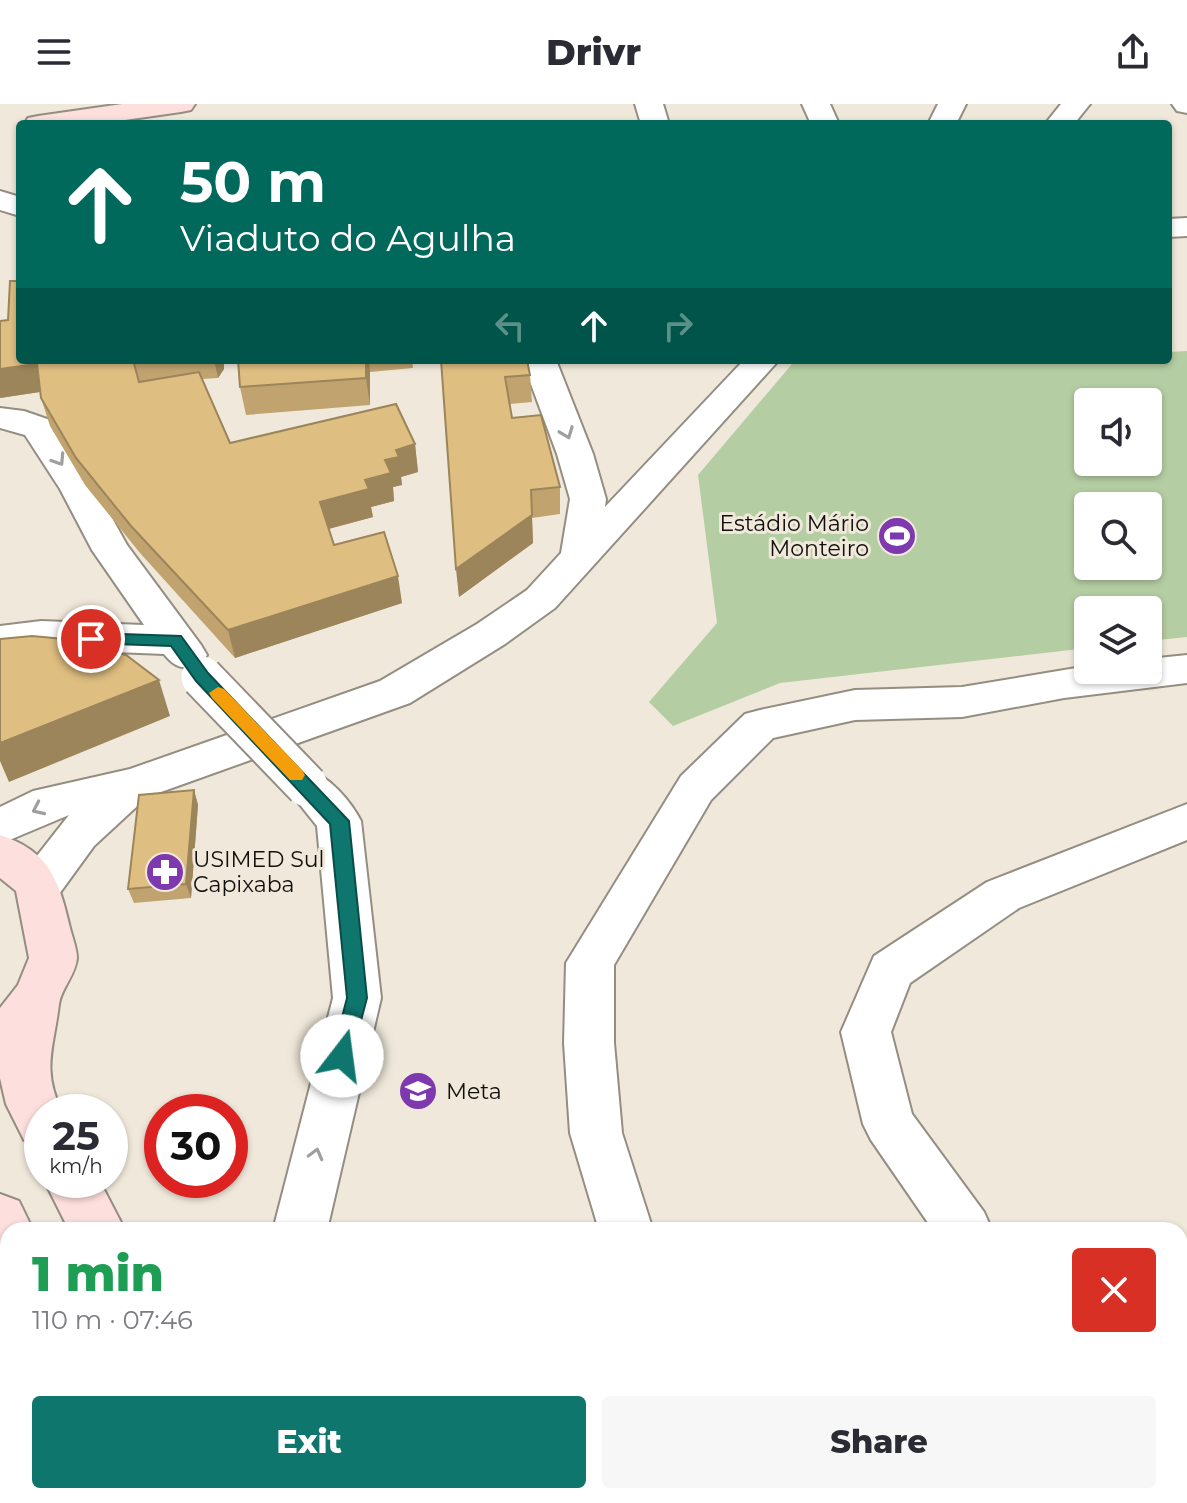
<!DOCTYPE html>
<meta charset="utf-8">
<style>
body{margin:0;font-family:Montserrat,sans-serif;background:#f7f7f7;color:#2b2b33;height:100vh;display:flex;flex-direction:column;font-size:30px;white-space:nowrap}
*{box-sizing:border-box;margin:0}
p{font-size:26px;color:#7c7c81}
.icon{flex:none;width:44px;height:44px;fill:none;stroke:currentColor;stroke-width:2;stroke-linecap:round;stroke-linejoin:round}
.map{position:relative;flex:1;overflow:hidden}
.details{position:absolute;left:0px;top:1118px;width:1188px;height:282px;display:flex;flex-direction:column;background:#fff;border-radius:24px 24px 0 0;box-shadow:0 2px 6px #0004}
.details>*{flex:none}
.top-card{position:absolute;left:16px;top:16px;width:1156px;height:244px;border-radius:8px;box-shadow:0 2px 6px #0004;background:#00695c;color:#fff;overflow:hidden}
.fabs{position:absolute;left:1074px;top:284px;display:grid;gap:16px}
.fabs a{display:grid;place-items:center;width:88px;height:88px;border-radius:8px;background:#fff;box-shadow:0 2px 6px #0004;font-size:40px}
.speed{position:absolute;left:24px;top:990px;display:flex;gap:16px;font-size:40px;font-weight:700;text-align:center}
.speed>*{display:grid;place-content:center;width:104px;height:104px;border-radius:50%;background:#fff;box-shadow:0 2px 6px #0004;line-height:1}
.speed small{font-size:20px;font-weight:400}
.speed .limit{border:12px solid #d22;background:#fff;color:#111}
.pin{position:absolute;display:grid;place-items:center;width:68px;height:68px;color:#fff;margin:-34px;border:4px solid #fff;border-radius:50%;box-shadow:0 2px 8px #0007}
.me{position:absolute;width:88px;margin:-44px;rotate:15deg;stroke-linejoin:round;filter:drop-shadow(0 0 6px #0008)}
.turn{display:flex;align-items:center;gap:28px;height:168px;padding:0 32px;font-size:36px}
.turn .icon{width:104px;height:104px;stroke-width:2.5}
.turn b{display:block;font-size:56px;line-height:68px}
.lanes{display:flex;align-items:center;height:76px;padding:0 32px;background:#0003;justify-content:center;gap:40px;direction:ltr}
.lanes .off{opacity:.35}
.round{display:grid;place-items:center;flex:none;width:84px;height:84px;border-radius:8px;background:#f7f7f7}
.overview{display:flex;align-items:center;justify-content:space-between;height:136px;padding:0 32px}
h1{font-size:48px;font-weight:800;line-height:60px;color:#1e9e55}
.action{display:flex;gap:16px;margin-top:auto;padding:16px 32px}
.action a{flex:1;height:92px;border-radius:8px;background:#0f766e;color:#fff;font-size:32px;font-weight:800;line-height:92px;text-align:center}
.action a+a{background:#f7f7f7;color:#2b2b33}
header{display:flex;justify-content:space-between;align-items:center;height:104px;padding:0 32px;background:#fff;font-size:36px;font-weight:800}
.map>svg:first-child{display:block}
</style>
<header><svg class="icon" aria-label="menu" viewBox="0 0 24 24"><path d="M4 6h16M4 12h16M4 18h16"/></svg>Drivr<svg class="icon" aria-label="share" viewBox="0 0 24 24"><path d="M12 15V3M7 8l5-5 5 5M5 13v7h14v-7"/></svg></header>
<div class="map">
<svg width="1187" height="1399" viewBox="0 0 1187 1399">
<rect width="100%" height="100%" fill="#f0e9db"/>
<path fill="#b5cda3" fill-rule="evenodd" d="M 1187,247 L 1187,533 L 1148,537 L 1148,506 L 1088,506 L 1088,544 L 780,579 L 673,622 L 649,598 L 717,519 L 698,371 L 792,260 L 915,256 L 1168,256 L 1168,248 ZM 1088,298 L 1148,298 L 1148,358 L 1088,358 ZM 1088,402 L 1148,402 L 1148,462 L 1088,462 Z"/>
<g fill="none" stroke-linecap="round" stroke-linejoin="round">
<defs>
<path id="service" d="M 8,1156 L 8,1184 L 0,1187 L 0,1159 Z"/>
<path id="minor" d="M 635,0 L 663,0 L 669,20 L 641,20 Z
M 802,0 L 830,0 L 839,20 L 811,20 Z
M 938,0 L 966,0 L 956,20 L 928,20 Z
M 1061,0 L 1090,0 L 1074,20 L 1045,20 Z
M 1172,0 L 1187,0 L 1187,9 L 1177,7 Z
M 0,87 L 20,93 L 20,112 L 0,106 Z
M 1187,114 L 1187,132 L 1168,133 L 1168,115 Z
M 522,256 L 556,256 L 593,350 L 606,395 L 605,403 L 744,256 L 779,256 L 555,504 L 505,540 L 410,599 L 147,693 L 94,742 L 54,797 L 38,802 L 22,797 L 15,784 L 22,771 L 69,711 L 0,740 L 0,703 L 33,687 L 130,665 L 380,577 L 477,520 L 527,486 L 561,449 L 570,395 L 557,350 Z
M 0,304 L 24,307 L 50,316 L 96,385 L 127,441 L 201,541 L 207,551 L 201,561 C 184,566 175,564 164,550 L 41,545 L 0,550 L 0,522 L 41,517 L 144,521 L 92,446 L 60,385 L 25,331 L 0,324 Z
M 1187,551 L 1187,579 L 1064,594 L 962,613 L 855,616 L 773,634 L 711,696 L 614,861 L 614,939 L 622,1029 L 653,1126 L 599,1126 L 570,1029 L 564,939 L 566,859 L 681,672 L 745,610 L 760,606 L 855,586 L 962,583 L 1088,562 L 1088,566 L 1148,566 L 1148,555 Z
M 307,665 C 330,673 350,696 361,717 L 381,894 L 327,1126 L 273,1126 L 333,894 L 317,722 L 285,682 L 292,670 Z
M 1187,700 L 1187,736 L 1019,804 L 910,879 L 891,928 L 912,1010 L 984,1108 L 992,1126 L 933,1126 L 871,1036 L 863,1020 L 841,928 L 874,852 L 987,778 Z
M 1180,1245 L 1187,1248 L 1187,1307 L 1180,1304 Z
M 820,1392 L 883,1392 L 885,1397 L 823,1399 Z"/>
<path id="secondary" d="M 122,0 L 195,0 L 191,6 L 181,8 L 97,20 L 24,20 L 28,14 L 38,12 Z
M 0,731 C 50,747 59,777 70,824 C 72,832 77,845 77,854 C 76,870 61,885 59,900 C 54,944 41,964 62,1008 L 42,1008 L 42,1043 L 24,1036 L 6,1000 L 0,974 L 0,904 L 18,881 L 29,854 L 16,787 L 0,774 Z
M 44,1076 L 99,1076 L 125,1126 L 69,1126 Z
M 0,1090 L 19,1097 L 33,1126 L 8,1126 L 8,1157 L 0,1154 Z
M 110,1392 L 172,1392 L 174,1399 L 113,1399 Z
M 213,1392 L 274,1392 L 276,1399 L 216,1399 Z"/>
</defs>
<use href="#service" stroke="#948d81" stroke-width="4"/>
<use href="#minor" stroke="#948d81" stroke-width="4"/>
<use href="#secondary" stroke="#948d81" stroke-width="4"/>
<use href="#service" fill="#fff" fill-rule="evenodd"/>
<use href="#minor" fill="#fff" fill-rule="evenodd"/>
<use href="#secondary" fill="#fddfdd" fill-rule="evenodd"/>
<defs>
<path id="minor-bridge" d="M 202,573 L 307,682"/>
</defs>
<use href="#minor-bridge" stroke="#948d81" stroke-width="45" stroke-linecap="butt"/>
<use href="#minor-bridge" stroke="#fff" stroke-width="41"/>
</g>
<path fill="#c0a36f" d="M 0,217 L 20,256 L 224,256 L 224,265 L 218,274 L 202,275 L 230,339 L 415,340 L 418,368 L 401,373 L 402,381 L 393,383 L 394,397 L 371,403 L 373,413 L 329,425 L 334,441 L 402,499 L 235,554 L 140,449 L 85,381 L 50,322 L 41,294 L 40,288 L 0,294 Z
M 238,256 L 412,256 L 413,264 L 370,268 L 370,301 L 246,311 L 240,283 Z
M 441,256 L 530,271 L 532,298 L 510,300 L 512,314 L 560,383 L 560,410 L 532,414 L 533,439 L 459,493 Z
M 194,686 L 198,701 L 191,794 L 134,799 L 128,785 Z"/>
<path fill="#9c855a" d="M 214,256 L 224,256 L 224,265 L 218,274 Z
M 366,256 L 369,256 L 370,268 L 370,301 L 366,274 Z
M 37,260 L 46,287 L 0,294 L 0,265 Z
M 415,340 L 418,368 L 401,373 L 402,381 L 393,383 L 394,397 L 371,403 L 373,413 L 324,426 L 320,398 L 365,376 L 396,346 Z
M 531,386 L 533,439 L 459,493 L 456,465 Z
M 398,472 L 402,499 L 235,554 L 228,526 Z
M 159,576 L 170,612 L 9,678 L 0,657 L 0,639 Z
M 194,686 L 198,701 L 191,794 L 186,780 Z"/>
<path fill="#dfbe81" stroke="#9c855a" stroke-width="2" d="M 10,177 L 20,177 L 20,256 L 133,256 L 139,278 L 199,268 L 230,339 L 396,300 L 415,340 L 396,346 L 399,353 L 385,356 L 391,369 L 365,376 L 369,385 L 320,398 L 334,441 L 384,428 L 398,472 L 228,526 L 131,422 L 76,354 L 41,294 L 37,260 L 0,265 L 0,217 L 8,216 Z
M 238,256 L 366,256 L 366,274 L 240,283 Z
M 441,256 L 527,256 L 530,271 L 505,273 L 512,314 L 541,311 L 560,383 L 531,386 L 532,411 L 456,465 Z
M 32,532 L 75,536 L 126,551 L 159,576 L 0,639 L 0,535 Z
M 194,686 L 186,780 L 128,785 L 139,691 Z"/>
<defs><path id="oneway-chevron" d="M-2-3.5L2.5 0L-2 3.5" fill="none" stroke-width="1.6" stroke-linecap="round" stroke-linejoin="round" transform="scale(2)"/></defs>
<g stroke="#a09f9d">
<use href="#oneway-chevron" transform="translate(567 329) rotate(69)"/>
<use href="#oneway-chevron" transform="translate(59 356) rotate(57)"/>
<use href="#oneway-chevron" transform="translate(38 705) rotate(155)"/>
<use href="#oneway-chevron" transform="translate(316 1050) rotate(-75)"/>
</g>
<path fill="#0f766e" stroke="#0a4d48" stroke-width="2" d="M 91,529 L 181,532 L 208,569 L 349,717 L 367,894 L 350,958 L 342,961 L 335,958 L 332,952 L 347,894 L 330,720 L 196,577 L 171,542 L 86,539 L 83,535 L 86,531 Z"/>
<path fill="#f59e0b" d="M 218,583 L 224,585 L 302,666 L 305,671 L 302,676 L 290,676 L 212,594 L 209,589 Z"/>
<defs>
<symbol id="stadium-disc" viewBox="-11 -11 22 22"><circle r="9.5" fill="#7d39ad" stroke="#f0e9db"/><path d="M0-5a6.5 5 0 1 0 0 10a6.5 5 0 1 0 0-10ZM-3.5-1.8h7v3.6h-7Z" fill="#fff"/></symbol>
<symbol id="pharmacy-disc" viewBox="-11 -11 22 22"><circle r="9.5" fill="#7d39ad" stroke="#f0e9db"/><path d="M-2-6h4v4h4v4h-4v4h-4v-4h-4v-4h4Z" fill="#fff"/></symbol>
<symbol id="school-disc" viewBox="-11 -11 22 22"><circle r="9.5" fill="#7d39ad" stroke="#f0e9db"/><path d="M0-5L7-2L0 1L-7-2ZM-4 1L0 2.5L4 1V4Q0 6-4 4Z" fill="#fff"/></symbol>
</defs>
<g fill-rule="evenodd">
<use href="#stadium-disc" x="875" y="410" width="44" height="44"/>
<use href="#pharmacy-disc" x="143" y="746" width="44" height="44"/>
<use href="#school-disc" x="396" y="965" width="44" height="44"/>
</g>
<g text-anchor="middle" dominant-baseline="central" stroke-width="6" stroke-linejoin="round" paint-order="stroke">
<g font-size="22" fill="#120f0b" stroke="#f0e9db" text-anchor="start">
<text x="869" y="419" text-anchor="end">Estádio Mário<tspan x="869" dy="25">Monteiro</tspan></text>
<text x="193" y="755">USIMED Sul<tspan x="193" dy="25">Capixaba</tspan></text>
<text x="446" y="987">Meta</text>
</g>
</g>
</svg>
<div class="fabs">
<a><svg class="icon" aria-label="sound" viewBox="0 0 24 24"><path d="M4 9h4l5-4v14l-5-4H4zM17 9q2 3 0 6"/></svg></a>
<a><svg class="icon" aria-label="search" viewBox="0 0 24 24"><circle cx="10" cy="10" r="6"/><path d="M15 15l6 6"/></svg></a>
<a><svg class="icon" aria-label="layers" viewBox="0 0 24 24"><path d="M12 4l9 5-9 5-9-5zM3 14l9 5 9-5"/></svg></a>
</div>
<div class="speed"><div>25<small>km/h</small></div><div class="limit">30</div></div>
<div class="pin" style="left:91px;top:535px;background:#d93025"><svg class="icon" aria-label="arrive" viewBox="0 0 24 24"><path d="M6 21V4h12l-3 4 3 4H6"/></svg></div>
<svg class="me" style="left:342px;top:952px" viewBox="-20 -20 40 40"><circle r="19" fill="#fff"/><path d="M0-13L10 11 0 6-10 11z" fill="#0f766e"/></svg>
<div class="top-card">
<div class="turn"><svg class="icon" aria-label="ahead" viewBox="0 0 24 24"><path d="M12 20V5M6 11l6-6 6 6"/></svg><div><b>50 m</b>Viaduto do Agulha</div></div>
<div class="lanes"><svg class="icon off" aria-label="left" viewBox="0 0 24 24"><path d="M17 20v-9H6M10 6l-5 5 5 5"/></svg><svg class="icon" aria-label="ahead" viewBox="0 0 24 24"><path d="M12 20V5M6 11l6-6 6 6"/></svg><svg class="icon off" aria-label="right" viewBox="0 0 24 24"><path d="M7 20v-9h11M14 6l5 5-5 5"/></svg></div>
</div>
<section class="details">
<div class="overview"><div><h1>1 min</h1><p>110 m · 07:46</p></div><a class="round" style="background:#d93025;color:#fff"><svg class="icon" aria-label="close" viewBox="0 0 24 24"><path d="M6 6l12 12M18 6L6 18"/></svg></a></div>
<div class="action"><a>Exit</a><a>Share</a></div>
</section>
</div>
